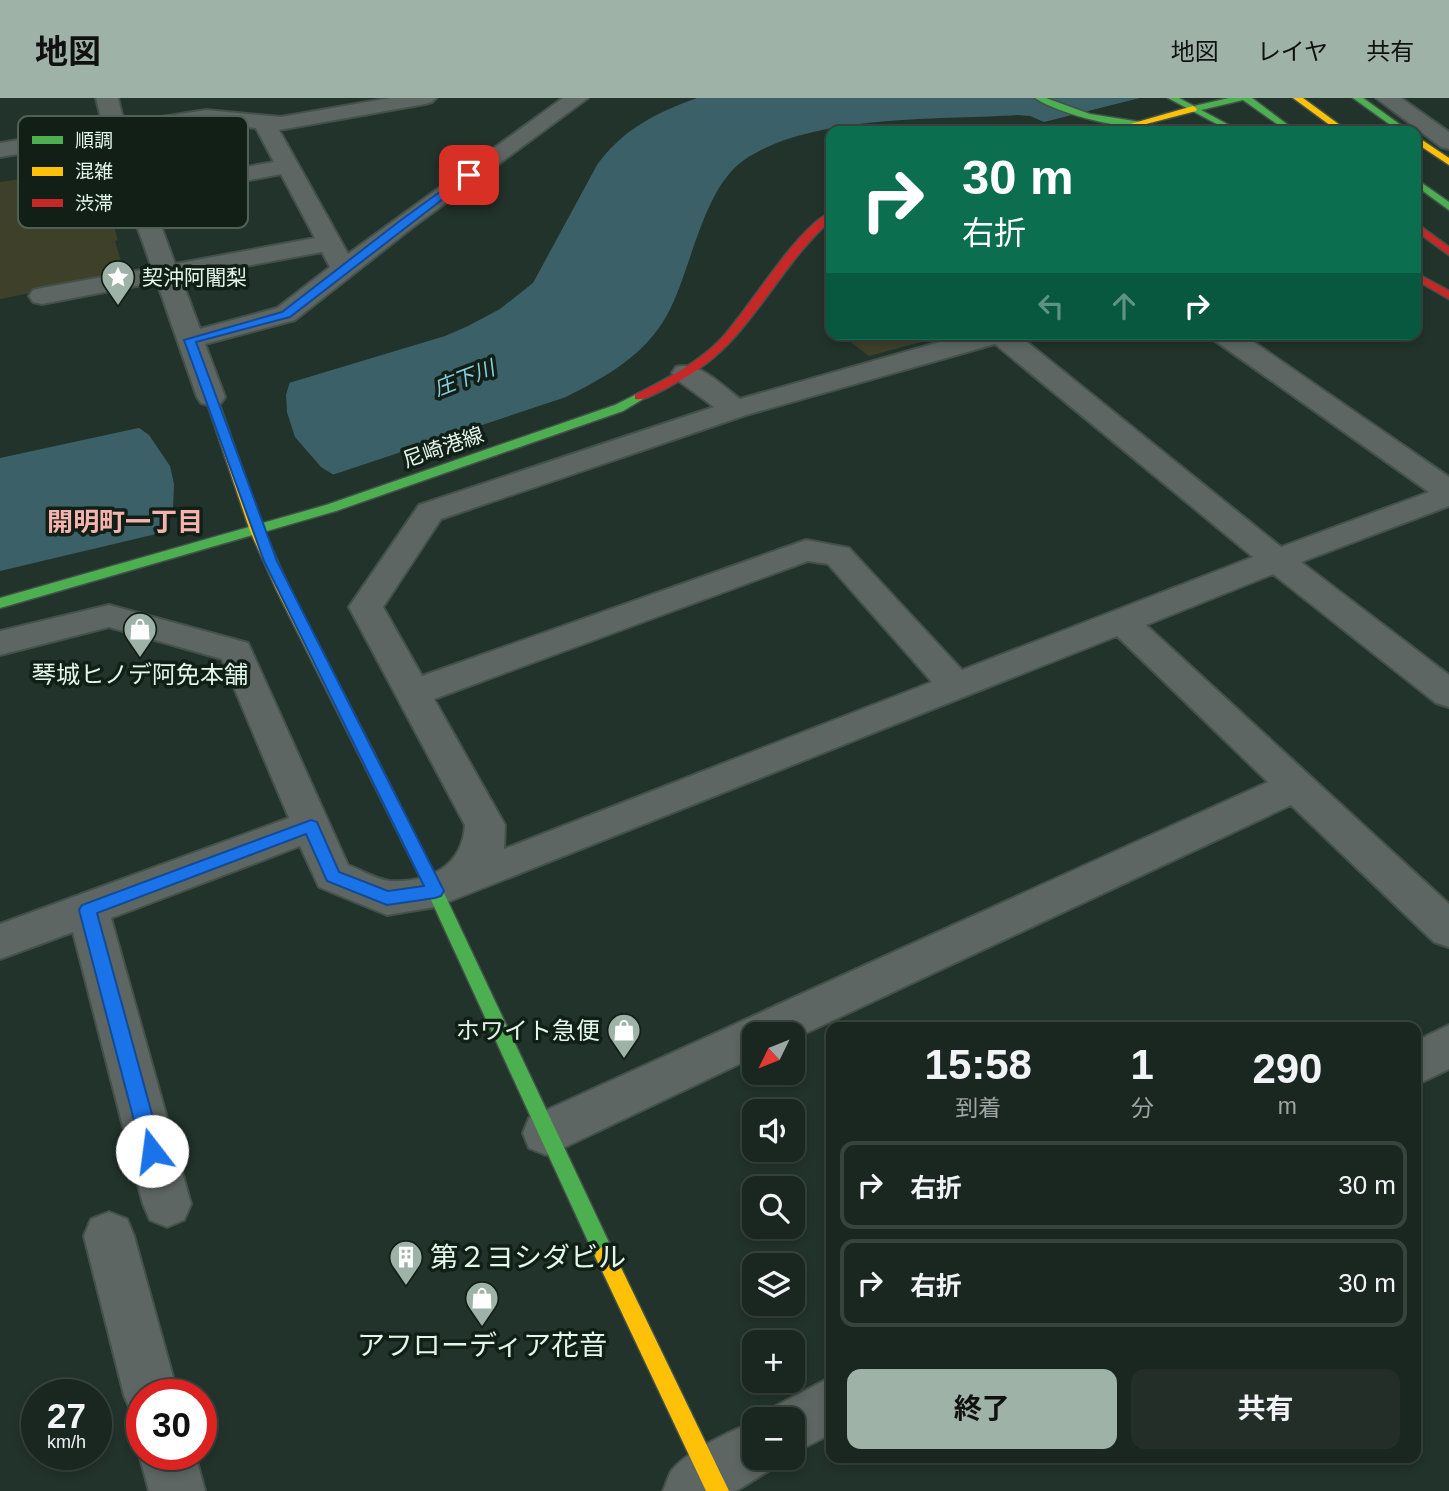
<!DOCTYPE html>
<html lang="ja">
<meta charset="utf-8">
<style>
body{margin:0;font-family:Helvetica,"Noto Sans JP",sans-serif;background:#232e29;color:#f1f3f6;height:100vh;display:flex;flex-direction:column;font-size:26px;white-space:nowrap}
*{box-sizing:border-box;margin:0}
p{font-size:23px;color:#9fa5a5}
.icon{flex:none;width:38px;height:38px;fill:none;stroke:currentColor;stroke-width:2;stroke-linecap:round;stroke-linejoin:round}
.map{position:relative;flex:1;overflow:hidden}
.sheet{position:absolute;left:826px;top:924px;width:595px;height:441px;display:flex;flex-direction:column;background:#1a2620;border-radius:14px;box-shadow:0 4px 10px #0003,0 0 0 2px #38433e}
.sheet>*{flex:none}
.banner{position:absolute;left:826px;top:28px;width:595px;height:214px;border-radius:14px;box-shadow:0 4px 10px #0003,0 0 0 2px #38433e;background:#0b6e4f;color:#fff;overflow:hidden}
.needle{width:46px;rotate:227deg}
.controls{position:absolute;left:742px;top:924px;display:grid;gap:14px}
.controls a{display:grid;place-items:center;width:63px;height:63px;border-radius:14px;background:#1a2620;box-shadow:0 4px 10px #0003,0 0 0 2px #38433e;font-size:35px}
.speed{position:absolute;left:21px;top:1281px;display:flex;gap:14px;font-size:35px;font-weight:700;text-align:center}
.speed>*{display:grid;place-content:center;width:91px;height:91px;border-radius:50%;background:#1a2620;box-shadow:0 4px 10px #0003,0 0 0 2px #38433e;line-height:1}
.speed small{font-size:18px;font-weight:400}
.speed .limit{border:10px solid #d22;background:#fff;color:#111}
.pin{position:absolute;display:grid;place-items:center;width:60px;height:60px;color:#fff;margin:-30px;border-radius:14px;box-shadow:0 4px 10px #0006}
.me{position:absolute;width:77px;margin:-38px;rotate:345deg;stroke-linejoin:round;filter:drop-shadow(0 0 5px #0008)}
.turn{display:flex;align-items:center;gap:24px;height:147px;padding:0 21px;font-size:32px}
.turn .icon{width:91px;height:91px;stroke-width:2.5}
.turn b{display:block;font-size:49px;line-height:60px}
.lanes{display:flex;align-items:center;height:66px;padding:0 21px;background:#0003;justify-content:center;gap:35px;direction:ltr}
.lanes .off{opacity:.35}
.eta{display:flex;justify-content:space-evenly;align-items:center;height:119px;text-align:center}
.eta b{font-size:42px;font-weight:700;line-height:49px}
.action{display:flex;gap:14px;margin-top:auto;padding:14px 21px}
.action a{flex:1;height:80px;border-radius:14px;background:#9fb2a8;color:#111;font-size:28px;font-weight:700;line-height:80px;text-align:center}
.action a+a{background:#232e29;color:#f1f3f6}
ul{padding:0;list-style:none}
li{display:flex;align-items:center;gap:21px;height:88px;margin:0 14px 10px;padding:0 7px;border:4px solid #38433e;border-radius:14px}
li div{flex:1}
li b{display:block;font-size:26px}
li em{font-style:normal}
header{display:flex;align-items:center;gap:42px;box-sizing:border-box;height:98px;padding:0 35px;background:#9fb2a8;color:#111}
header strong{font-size:33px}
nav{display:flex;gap:38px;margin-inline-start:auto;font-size:24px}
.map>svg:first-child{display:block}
</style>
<header>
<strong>地図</strong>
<nav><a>地図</a><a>レイヤ</a><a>共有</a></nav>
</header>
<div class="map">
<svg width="1449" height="1393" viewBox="0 0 1449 1393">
<rect width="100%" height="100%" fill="#22332b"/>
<path fill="#3f402a" d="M 94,70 L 102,103 L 105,103 L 110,119 L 108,120 L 110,127 L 113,126 L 118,142 L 115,143 L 125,176 L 0,201 L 0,84 Z
M 840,236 L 951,236 L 869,258 Z"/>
<path fill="#3c6067" d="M 697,0 L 1140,0 L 1044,24 L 1030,18 L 1018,17 C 939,22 811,16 744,62 C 702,91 691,174 667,217 C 644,258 607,278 566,299 L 152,437 L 0,473 L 0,360 L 143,329 L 445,238 L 468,228 L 500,211 L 533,185 L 597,67 C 622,32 657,14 697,0 Z"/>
<path fill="#22332b" d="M 291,280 L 286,297 L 287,314 L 295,339 L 321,369 L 337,379 L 162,437 L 173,411 L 174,386 L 170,368 L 149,337 L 135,327 Z"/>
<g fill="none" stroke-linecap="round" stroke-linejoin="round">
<defs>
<path id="street" d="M 96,0 L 118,0 L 124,25 L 206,12 L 281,19 L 390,0 L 436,0 L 432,4 L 425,6 L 279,32 L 348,156 L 563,0 L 588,0 L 413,129 L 295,222 L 205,246 L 225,299 L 221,305 L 211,308 L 201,305 L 197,299 L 157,184 L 42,206 L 33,204 L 29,198 L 33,192 L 42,190 L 152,170 L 106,41 L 0,59 L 0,45 L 103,28 ZM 206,24 L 256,30 L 274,64 L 146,87 L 127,38 ZM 281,76 L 315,140 L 175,166 L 151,101 ZM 322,154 L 330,169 L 277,210 L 200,231 L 181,180 Z
M 1376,0 L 1401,0 L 1449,34 L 1449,51 L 1441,49 Z
M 968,236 L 1017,236 L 1281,449 L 1429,394 L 1214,242 L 1211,236 L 1242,236 L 1449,379 L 1449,408 L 1301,464 L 1449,577 L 1449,609 L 1436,605 L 1273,476 L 1146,527 L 1449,806 L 1449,849 L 1434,844 L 1291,707 L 793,941 L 793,936 L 754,936 L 754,959 L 563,1050 L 546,1057 L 529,1050 L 523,1035 L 529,1020 L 1268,684 L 1117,538 L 435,809 L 387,817 L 319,789 L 300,748 L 111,820 L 191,1106 L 184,1122 L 167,1129 L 150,1122 L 143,1106 L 73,834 L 0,861 L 0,826 L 289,720 L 222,561 L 109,529 L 0,557 L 0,533 L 109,507 L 248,545 L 348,767 C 361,772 377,782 390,783 C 429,785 463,768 465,727 L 349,509 L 419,407 L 714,309 L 676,281 L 672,275 L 676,269 C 700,263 722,288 740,301 ZM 995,246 L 1253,459 L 962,572 L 849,450 L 806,442 L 422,578 L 383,509 L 441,421 L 746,317 ZM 808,463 L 828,466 L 932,584 L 504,751 L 505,727 L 434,601 Z
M 1449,927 L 1449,971 L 1416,987 L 1416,943 Z
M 109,1114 L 127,1121 L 134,1138 L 178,1297 L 142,1297 L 142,1320 L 132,1316 L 124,1297 L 84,1138 L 91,1121 Z
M 831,1279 L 831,1336 L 793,1355 L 793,1321 L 769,1321 L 774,1309 Z
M 754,1324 L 754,1360 L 778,1360 L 773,1370 L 736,1393 L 663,1393 C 666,1387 668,1378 672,1372 C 688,1353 730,1333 754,1324 Z
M 142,1351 L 142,1356 L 195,1356 L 205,1393 L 149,1393 L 139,1356 Z"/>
<path id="fast" d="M 1035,0 L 1046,0 L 1090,16 L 1147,25 C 1129,36 1052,13 1035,0 Z
M 1168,0 L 1179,0 L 1194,8 L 1229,0 L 1252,0 L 1296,33 L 1287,33 L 1243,2 L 1201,12 L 1240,33 L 1230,33 Z
M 1353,0 L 1363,0 L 1409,33 L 1399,33 Z
M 1416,81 L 1449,104 L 1449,112 L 1416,88 Z
M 639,295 L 645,299 L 643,301 L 623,313 L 336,413 L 0,510 L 0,500 L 326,407 L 615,307 Z
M 366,649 L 374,655 L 443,793 L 612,1151 L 615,1158 L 612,1165 L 605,1168 L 598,1165 L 427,793 L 358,655 Z"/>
<path id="slow" d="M 1293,0 L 1303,0 L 1348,33 L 1338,33 Z
M 1193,8 L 1197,11 L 1196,13 L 1119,33 L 1106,33 Z
M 1416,38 L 1449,60 L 1449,67 L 1416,45 Z
M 211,295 L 217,299 L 264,433 L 290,491 L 374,655 L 371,659 L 366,661 L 358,655 L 276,491 L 250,433 L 205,299 Z
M 605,1148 L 612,1151 L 729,1393 L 706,1393 L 595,1158 L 598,1151 Z"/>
<path id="jam" d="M 831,114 L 831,122 C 790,158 765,208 727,247 C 709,266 687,279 665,291 C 655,295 645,303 635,301 L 635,297 C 666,281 697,266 721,241 C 750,210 797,129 831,114 Z
M 1416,125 L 1449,149 L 1449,157 L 1416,133 Z
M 1416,175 L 1449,193 L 1449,201 L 1416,182 Z"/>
</defs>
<use href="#street" stroke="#43514a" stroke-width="4"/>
<use href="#fast" stroke="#43514a" stroke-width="3"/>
<use href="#slow" stroke="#43514a" stroke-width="3"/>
<use href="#jam" stroke="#43514a" stroke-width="3"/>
<use href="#street" fill="#5e6664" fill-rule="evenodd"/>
<use href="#fast" fill="#4caf50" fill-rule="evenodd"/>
<use href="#slow" fill="#ffc107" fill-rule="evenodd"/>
<use href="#jam" fill="#c62828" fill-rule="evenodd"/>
</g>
<path fill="#1a73e8" stroke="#114b97" stroke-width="2" d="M 466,75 L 474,77 L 290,219 L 196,244 L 277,463 L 444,793 L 441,798 L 435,800 L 387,807 L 327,783 L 306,736 L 97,815 L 162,1053 L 159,1059 L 152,1062 L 145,1059 L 142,1053 L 79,812 L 82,807 L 311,722 L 317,724 L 339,774 L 388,793 L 424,788 L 264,463 L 184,242 L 282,214 L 401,122 Z"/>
<defs>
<symbol id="sight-pin" viewBox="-11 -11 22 30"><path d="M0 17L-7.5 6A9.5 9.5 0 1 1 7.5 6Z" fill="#9fb2a8" stroke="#111f17"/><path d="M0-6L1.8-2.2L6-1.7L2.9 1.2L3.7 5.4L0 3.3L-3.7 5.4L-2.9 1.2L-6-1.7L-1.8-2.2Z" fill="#fff"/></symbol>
<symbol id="shop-pin" viewBox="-11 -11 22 30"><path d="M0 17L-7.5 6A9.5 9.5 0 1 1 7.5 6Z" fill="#9fb2a8" stroke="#111f17"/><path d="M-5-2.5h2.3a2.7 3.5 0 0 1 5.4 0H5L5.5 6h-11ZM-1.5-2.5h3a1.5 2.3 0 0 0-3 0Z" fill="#fff"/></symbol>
<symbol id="building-pin" viewBox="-11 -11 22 30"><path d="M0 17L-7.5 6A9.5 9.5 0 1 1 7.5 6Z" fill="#9fb2a8" stroke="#111f17"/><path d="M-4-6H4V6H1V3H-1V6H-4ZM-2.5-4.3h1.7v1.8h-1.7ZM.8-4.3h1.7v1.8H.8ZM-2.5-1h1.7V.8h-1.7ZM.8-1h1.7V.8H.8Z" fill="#fff"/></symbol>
</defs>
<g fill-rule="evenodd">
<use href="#sight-pin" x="99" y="160" width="38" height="52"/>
<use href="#shop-pin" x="121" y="512" width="38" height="52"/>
<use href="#shop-pin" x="605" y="913" width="38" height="52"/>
<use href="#building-pin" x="387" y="1140" width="38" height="52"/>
<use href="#shop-pin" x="463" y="1181" width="38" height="52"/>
</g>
<g text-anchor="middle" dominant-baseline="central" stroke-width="7" stroke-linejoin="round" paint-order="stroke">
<g font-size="21" fill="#e3f6eb" stroke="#111f17" text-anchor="start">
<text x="142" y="179">契沖阿闍梨</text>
</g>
<g font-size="21" font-style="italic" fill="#88cee0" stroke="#111f17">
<text transform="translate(464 280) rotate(-21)">庄下川</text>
</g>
<g font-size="21" fill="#e3f6eb" stroke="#111f17">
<text transform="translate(443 349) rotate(-19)">尼崎港線</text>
</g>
<g font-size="24" fill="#e3f6eb" stroke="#111f17">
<text x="140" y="576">琴城ヒノデ阿免本舗</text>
<text x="600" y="932" text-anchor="end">ホワイト急便</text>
</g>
<g font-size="26" font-weight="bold" fill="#f6b2af" stroke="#111f17">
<text x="125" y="424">開明町一丁目</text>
</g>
<g font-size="28" fill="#e3f6eb" stroke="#111f17" text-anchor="start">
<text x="430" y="1159">第２ヨシダビル</text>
<text x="482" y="1247" text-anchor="middle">アフローディア花音</text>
</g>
</g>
<rect x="18" y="18" width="230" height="112" rx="10" fill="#111f17" stroke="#506057" stroke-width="2"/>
<rect x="32" y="38" width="31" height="8" fill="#4caf50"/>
<rect x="32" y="69" width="31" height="9" fill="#ffc107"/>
<rect x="32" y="101" width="31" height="8" fill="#c62828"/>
<g font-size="19" fill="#e3f6eb">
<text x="75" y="49">順調</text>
<text x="75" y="80">混雑</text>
<text x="75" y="112">渋滞</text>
</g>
</svg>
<div class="controls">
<a><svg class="needle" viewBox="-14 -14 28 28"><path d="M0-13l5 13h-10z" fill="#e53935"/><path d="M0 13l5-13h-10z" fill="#9fa5a5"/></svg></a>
<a><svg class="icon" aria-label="sound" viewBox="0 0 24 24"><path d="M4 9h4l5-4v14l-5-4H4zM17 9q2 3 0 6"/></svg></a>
<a><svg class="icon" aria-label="search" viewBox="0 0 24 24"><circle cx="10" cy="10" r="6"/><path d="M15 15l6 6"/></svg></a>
<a><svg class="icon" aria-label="layers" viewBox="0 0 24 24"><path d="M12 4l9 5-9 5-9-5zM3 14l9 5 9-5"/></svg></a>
<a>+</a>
<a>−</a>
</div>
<div class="speed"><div>27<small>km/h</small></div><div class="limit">30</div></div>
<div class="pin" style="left:469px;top:77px;background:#d93025"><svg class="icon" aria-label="arrive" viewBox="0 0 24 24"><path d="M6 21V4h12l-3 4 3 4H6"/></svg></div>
<svg class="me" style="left:152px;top:1053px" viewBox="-20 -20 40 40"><circle r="19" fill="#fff"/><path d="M0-13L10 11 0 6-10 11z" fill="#1a73e8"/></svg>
<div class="banner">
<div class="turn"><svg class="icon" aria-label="right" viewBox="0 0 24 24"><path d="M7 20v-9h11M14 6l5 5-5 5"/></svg><div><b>30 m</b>右折</div></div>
<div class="lanes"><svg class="icon off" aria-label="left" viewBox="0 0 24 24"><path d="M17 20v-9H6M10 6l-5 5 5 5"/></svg><svg class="icon off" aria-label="ahead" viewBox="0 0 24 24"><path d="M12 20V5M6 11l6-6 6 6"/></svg><svg class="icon" aria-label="right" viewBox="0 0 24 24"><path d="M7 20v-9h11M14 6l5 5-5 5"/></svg></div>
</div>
<section class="sheet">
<div class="eta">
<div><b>15:58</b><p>到着</p></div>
<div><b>1</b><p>分</p></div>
<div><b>290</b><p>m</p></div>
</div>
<ul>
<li><svg class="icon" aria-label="right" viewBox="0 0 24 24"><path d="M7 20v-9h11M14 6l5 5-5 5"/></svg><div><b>右折</b></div><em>30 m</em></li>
<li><svg class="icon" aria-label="right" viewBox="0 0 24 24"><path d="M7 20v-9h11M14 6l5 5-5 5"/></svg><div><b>右折</b></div><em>30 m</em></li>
</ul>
<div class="action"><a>終了</a><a>共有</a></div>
</section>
</div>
